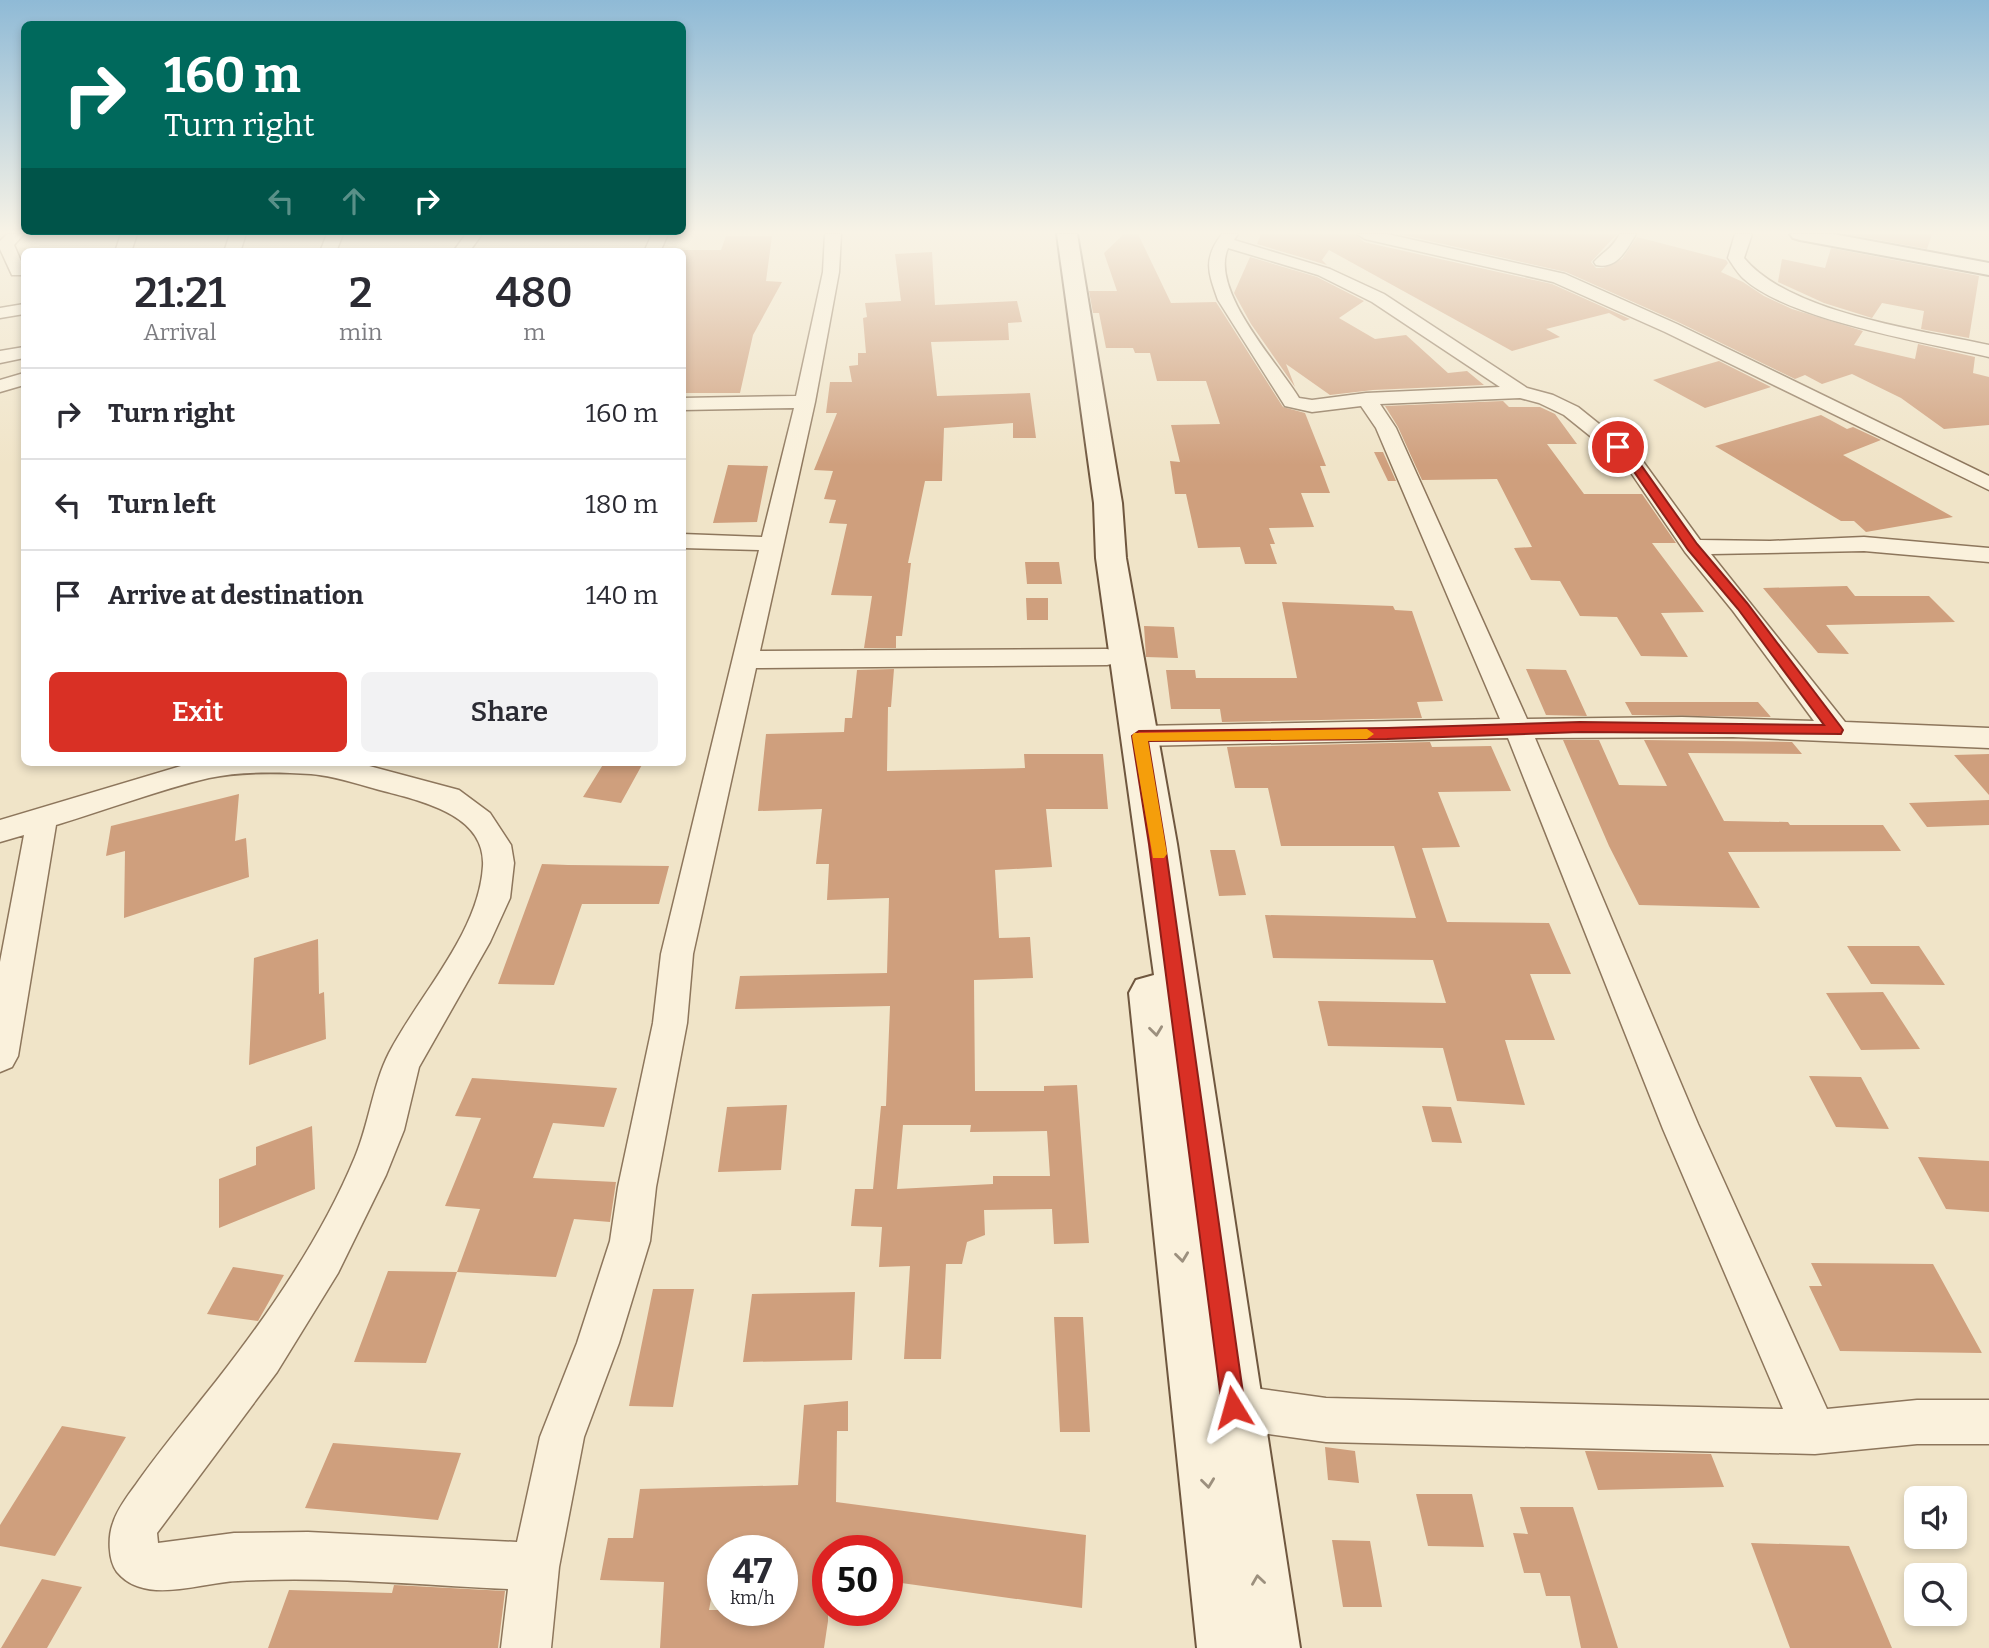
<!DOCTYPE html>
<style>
body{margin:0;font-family:Bitter,serif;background:#f2f2f3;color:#2b2b33;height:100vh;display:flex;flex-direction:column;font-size:26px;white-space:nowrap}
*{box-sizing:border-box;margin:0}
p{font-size:23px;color:#7c7c81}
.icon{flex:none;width:38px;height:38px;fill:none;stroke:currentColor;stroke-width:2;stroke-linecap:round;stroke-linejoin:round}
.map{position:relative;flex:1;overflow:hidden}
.details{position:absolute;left:21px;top:248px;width:665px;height:518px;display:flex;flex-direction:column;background:#fff;border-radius:10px;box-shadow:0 4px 10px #0003}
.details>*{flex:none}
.hud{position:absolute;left:21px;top:21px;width:665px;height:214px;border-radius:10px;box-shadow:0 4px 10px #0003;background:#00695c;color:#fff;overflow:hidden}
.fabs{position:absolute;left:1904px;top:1486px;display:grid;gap:14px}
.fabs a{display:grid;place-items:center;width:63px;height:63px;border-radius:10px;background:#fff;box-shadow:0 4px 10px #0003;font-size:35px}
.speed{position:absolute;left:707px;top:1535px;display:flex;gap:14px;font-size:35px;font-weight:700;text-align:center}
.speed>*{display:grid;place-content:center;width:91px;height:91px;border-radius:50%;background:#fff;box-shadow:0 4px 10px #0003;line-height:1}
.speed small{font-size:18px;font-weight:400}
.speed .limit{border:10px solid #d22;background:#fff;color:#111}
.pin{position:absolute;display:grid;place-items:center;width:60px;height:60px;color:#fff;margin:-30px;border:4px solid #fff;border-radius:50%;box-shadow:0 2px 7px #0007}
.me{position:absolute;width:77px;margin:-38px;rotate:352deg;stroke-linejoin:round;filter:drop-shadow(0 0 5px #0008)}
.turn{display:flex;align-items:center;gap:24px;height:147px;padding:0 28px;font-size:32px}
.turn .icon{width:91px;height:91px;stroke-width:2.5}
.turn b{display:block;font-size:49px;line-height:60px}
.lanes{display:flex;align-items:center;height:66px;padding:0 28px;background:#0003;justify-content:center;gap:35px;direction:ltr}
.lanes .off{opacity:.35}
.eta{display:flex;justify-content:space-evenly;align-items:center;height:119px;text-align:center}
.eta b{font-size:42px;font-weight:600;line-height:49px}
.button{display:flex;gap:14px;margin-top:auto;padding:14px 28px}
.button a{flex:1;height:80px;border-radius:10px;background:#d93025;color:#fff;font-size:28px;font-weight:600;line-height:80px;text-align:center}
.button a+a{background:#f2f2f3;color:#2b2b33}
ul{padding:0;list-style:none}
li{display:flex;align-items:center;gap:21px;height:91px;padding:0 28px;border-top:2px solid #e1e1e2}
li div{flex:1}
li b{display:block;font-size:26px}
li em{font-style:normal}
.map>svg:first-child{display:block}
</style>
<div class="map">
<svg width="1989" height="1648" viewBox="0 0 1989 1648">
<rect width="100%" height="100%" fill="#f0e4c8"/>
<path fill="#cf9f7d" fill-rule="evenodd" d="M 1124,234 L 1138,234 L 1171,303 L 1216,302 L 1283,407 L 1305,413 L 1326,466 L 1320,466 L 1330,493 L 1301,493 L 1314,527 L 1269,528 L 1275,544 L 1270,544 L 1277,564 L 1245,564 L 1240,547 L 1198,548 L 1186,494 L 1175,494 L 1170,461 L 1180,462 L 1171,425 L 1220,424 L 1206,381 L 1157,381 L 1150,353 L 1135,353 L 1133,348 L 1106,348 L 1099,313 L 1093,313 L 1089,291 L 1117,291 L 1104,253 Z
M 1261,234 L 1355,234 L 1364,242 L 1552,284 L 1630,319 L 1624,321 L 1609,313 L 1546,329 L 1560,337 L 1512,351 L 1329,250 L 1322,260 L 1327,265 L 1257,244 Z
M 1399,234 L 1617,234 L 1591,262 L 1596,268 L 1603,268 L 1622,259 L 1637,237 L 1726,260 L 1728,263 L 1721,272 L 1743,282 L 1764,296 L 1792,309 L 1863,331 L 1854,345 L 1915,359 L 1918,344 L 1975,357 L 1973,373 L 1989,377 L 1989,425 L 1944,429 L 1901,398 L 1852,374 L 1822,384 L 1805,375 L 1795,379 L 1678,322 L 1566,272 Z
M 1847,234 L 1932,234 L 1927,249 Z
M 726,236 L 772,236 L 766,281 L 782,282 L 753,335 L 740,393 L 682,393 L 682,250 L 721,250 Z
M 1831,248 L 1979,276 L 1969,338 L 1921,329 L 1924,311 L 1882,303 L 1872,318 L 1824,303 L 1778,282 L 1782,259 L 1825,268 Z
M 932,252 L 935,305 L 1017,301 L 1022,322 L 1008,323 L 1009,340 L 931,342 L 937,396 L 1030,393 L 1036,438 L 1013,438 L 1013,423 L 944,428 L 942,481 L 925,481 L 908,563 L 911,563 L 902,636 L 896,636 L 896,648 L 864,648 L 872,596 L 831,595 L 847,524 L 829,523 L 836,500 L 824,499 L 833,471 L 814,470 L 837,413 L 826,413 L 830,382 L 852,382 L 849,366 L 858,365 L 858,353 L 866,353 L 863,318 L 867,317 L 865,303 L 901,301 L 895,254 Z
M 1250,257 L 1317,277 L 1364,301 L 1339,318 L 1375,339 L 1406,335 L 1448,373 L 1467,371 L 1484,385 L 1373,390 L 1330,395 L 1286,364 L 1295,387 L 1251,324 L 1234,293 Z
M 1719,361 L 1771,387 L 1705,408 L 1653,380 Z
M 1503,401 L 1509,407 L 1540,407 L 1555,414 L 1577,444 L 1547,444 L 1584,494 L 1642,494 L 1676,543 L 1652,543 L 1704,612 L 1661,613 L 1688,657 L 1641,656 L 1617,617 L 1580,616 L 1560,581 L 1531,580 L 1514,548 L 1532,547 L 1497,479 L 1422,480 L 1398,427 L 1385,406 Z
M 1821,415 L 1847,429 L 1853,427 L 1881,440 L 1843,455 L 1953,517 L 1866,532 L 1854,521 L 1841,521 L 1715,446 Z
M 1374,452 L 1383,452 L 1396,481 L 1388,481 Z
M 728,465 L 768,466 L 757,522 L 713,523 Z
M 1025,562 L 1059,562 L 1062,584 L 1027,584 Z
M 1847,586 L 1855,596 L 1929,596 L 1955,622 L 1826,625 L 1849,654 L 1818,653 L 1763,588 Z
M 1026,598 L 1048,598 L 1048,620 L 1027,620 Z
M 1282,602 L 1393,606 L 1395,610 L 1412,611 L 1443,701 L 1417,702 L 1422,718 L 1222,722 L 1220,709 L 1171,709 L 1166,670 L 1195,670 L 1196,678 L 1297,678 Z
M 1144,626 L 1174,627 L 1178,658 L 1146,657 Z
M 894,669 L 891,707 L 888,707 L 887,771 L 1025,768 L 1024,754 L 1103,754 L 1108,809 L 1046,809 L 1052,867 L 995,870 L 999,938 L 1030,937 L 1033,978 L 974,980 L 975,1091 L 1044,1091 L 1044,1086 L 1077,1085 L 1089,1243 L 1054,1244 L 1052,1209 L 984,1210 L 985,1235 L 967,1242 L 962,1264 L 946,1264 L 941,1359 L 904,1359 L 910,1266 L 879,1267 L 882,1227 L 851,1226 L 855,1189 L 873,1189 L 881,1106 L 886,1106 L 890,1006 L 735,1009 L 740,976 L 887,973 L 889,898 L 827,900 L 829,864 L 816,864 L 822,809 L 758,811 L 766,734 L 844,732 L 845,718 L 852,718 L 857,670 ZM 903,1125 L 971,1125 L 970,1132 L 1047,1131 L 1050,1176 L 993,1176 L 993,1184 L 897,1189 Z
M 1526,669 L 1566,670 L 1587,716 L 1546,715 Z
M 1625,702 L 1758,702 L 1771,717 L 1632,715 Z
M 1563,740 L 1599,740 L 1619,785 L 1667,786 L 1644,740 L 1792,742 L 1802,754 L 1688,753 L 1724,821 L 1788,822 L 1790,825 L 1883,825 L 1901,851 L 1728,852 L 1760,908 L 1639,905 L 1609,846 Z
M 1430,742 L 1432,747 L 1491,746 L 1511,791 L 1438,792 L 1460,847 L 1422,848 L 1447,922 L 1549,923 L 1571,974 L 1530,974 L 1555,1040 L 1505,1040 L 1525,1105 L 1457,1101 L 1443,1048 L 1328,1046 L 1318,1001 L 1446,1003 L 1433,960 L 1273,958 L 1265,915 L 1416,918 L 1394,846 L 1281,846 L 1268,788 L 1235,788 L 1227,747 Z
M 1989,754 L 1989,795 L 1954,755 Z
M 604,763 L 643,763 L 621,803 L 583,797 Z
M 239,794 L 235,841 L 246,838 L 249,877 L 124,918 L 125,851 L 106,856 L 111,826 Z
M 1989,800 L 1989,825 L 1927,827 L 1909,803 Z
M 1210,850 L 1235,850 L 1246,895 L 1219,896 Z
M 542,864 L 568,865 L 669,866 L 659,904 L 582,904 L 554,985 L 498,984 Z
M 318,939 L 319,994 L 324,992 L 326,1039 L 249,1065 L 254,958 Z
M 1847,946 L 1919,946 L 1945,985 L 1871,984 Z
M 1883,992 L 1920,1049 L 1861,1050 L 1826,993 Z
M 1809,1076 L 1861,1077 L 1889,1129 L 1836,1127 Z
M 472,1078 L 617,1088 L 604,1127 L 553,1123 L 533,1178 L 616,1182 L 610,1222 L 574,1219 L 556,1277 L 457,1272 L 480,1209 L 445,1206 L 481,1118 L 455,1116 Z
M 787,1105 L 781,1170 L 718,1172 L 727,1107 Z
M 1422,1106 L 1451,1107 L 1462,1143 L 1432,1142 Z
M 312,1126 L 315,1189 L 219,1228 L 219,1179 L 256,1165 L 256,1147 Z
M 1918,1157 L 1989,1161 L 1989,1212 L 1946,1209 Z
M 1811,1263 L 1933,1264 L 1982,1353 L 1840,1351 L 1809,1286 L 1822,1286 Z
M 233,1267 L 284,1275 L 258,1321 L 207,1314 Z
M 388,1271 L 457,1272 L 426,1363 L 354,1362 Z
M 653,1289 L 694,1289 L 673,1407 L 629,1406 Z
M 855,1292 L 852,1360 L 743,1362 L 752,1294 Z
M 1054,1317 L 1083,1317 L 1090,1432 L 1060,1432 Z
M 848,1401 L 848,1431 L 837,1431 L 836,1502 L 1086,1535 L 1082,1608 L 887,1581 L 887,1550 L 828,1550 L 828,1621 L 824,1648 L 660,1648 L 664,1582 L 600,1580 L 608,1538 L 633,1538 L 640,1489 L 798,1485 L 804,1405 ZM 720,1550 L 782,1550 L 782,1610 L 709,1610 Z
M 62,1426 L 126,1437 L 55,1556 L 0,1546 L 0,1525 Z
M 333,1443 L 461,1453 L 438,1520 L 305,1508 Z
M 1325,1447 L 1355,1451 L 1359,1483 L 1328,1480 Z
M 1585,1451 L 1711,1454 L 1724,1487 L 1598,1490 Z
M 1416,1494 L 1472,1494 L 1484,1547 L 1428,1546 Z
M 1520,1507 L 1573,1507 L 1618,1648 L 1581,1648 L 1570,1596 L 1546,1596 L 1540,1573 L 1524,1573 L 1513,1533 L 1528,1534 Z
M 1332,1540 L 1370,1541 L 1382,1607 L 1343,1607 Z
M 1751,1543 L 1849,1546 L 1892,1648 L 1790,1648 Z
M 42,1579 L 82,1587 L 47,1648 L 1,1648 Z
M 394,1585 L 505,1591 L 498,1648 L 268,1648 L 289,1590 L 392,1593 Z"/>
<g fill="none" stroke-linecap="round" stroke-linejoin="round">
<defs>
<path id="street" d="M 7,234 L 24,234 L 14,245 L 24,268 L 24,275 L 12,275 L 0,249 L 0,241 Z
M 121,234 L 137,234 L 131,252 L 115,252 Z
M 230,234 L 246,234 L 240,252 L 224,252 Z
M 327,234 L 343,234 L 336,252 L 320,252 Z
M 466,234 L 482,234 L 469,252 L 453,252 Z
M 652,234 L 668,234 L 660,252 L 644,252 Z
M 825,234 L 841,234 L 839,272 L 815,402 L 760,651 L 1107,649 L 1116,651 L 1120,657 L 1116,663 L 1107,665 L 756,668 L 693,954 L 687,1023 L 656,1187 L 650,1241 L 619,1343 L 584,1437 L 559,1567 L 551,1648 L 501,1648 L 508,1589 C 419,1585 328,1576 238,1581 C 201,1582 145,1606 117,1572 C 108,1560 108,1536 113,1523 C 118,1507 130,1493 139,1480 C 164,1445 191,1413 217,1380 C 270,1312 322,1237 355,1157 C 369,1124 373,1084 389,1053 C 419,995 479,933 483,866 C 486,812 415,800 376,789 C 355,783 333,776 311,774 C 278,772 241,771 209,778 C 158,790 106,810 56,825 L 18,1056 L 12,1067 L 0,1072 L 0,962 L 24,835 L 0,842 L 0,820 L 191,763 L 358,763 L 459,790 L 490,813 L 511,845 L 514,863 L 510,898 L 490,942 L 419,1067 L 404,1130 L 386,1175 L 338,1273 L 277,1372 L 157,1533 L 158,1543 L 234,1533 L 308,1532 L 517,1542 L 540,1437 L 577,1343 L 610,1241 L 618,1187 L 653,1023 L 661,954 L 759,550 L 682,548 L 682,534 L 762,537 L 794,408 L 682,410 L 682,398 L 796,396 L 823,272 Z
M 1222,234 L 1238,234 L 1234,240 L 1330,269 L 1384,294 L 1527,388 L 1553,395 L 1578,407 L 1639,456 L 1700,540 L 1770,541 L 1864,537 L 1989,548 L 1989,562 L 1864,551 L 1711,554 L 1845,722 L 1989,728 L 1989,748 L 1733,737 L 1535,738 L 1698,1124 L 1827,1409 L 1917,1400 L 1989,1400 L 1989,1444 L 1917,1444 L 1815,1454 L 1326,1442 L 1233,1429 L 1218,1422 L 1211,1407 L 1218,1392 L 1233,1385 L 1326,1398 L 1783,1409 L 1663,1129 L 1508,738 L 1139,746 L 1129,743 L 1125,736 L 1129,729 L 1139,726 L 1500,719 L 1376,428 L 1361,406 L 1312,412 L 1285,406 L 1218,300 C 1208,272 1203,259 1222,234 ZM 1228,248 L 1318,275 L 1372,302 L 1500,387 L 1366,393 L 1312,400 L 1299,398 C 1278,363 1209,290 1228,248 ZM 1520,398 L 1539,403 L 1564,415 L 1625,464 L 1685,552 L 1733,611 L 1814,721 L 1682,717 L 1527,719 L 1396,428 L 1380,404 Z
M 1357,234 L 1387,234 L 1565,274 L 1677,324 L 1989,476 L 1989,490 L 1665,332 L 1553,282 L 1365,239 Z
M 1620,234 L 1636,234 C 1627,249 1617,270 1596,265 L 1594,262 C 1605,250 1610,251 1620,234 Z
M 1735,234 L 1752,234 L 1744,258 C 1789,313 1920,330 1989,345 L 1989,357 C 1928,343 1789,320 1744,279 C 1738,274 1733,265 1728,258 Z
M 24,304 L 24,314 L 0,318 L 0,308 Z
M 24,347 L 24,358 L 0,363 L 0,351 Z
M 24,373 L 24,385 L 0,392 L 0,380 Z"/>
<path id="secondary" d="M 1057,234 L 1077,234 L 1122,503 L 1126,558 L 1177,844 L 1300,1648 L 1197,1648 L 1129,993 L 1136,980 L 1154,975 L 1096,558 L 1094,503 Z
M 1790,234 L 1833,234 L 1989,263 L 1989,275 L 1800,240 L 1793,238 Z"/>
</defs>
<use href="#street" stroke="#8d765c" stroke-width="3"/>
<use href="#secondary" stroke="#6f573f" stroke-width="4"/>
<use href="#street" fill="#faf1dc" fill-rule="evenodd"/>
<use href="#secondary" fill="#faf1dc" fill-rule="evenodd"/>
</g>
<defs><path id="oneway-chevron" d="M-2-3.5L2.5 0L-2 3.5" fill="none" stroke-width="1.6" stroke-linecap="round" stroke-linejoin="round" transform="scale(1.75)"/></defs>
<g stroke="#9c907e">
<use href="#oneway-chevron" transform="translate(1156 1031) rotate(83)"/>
<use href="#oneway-chevron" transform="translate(1182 1257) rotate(83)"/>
<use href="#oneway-chevron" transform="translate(1208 1483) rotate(83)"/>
<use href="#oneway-chevron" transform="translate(1258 1580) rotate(-98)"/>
</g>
<linearGradient id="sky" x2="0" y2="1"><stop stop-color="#8fbad6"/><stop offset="0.5" stop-color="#f8f3e6"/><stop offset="1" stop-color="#f8f3e6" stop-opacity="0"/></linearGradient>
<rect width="1989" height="465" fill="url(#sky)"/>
<path fill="#d93025" stroke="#8d1f18" stroke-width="2" d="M 1614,445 L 1622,445 L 1636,458 L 1697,544 L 1747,603 L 1841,727 L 1843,730 L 1841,734 L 1580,732 L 1387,739 L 1148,741 L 1165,844 L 1245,1407 L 1242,1415 L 1233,1419 L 1225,1415 L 1222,1407 L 1149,844 L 1132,736 L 1139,731 L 1387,728 L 1580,722 L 1824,725 L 1738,609 L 1688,550 L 1628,463 L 1614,449 Z"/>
<path fill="#f59e0b" d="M 1367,729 L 1374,734 L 1367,739 L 1148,741 L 1167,854 L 1164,858 L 1153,858 L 1132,736 L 1134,733 Z"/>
</svg>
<div class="fabs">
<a><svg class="icon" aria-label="sound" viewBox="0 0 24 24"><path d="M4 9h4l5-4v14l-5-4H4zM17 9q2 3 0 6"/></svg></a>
<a><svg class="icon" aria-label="search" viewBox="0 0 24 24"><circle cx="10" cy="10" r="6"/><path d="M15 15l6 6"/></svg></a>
</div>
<div class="speed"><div>47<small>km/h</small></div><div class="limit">50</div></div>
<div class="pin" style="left:1618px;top:447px;background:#d93025"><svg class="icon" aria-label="arrive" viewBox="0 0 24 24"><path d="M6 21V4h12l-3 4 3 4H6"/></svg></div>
<svg class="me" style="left:1233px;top:1407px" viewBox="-20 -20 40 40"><path d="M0-17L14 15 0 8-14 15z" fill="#d93025" stroke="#fff" stroke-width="4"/></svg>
<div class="hud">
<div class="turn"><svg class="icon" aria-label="right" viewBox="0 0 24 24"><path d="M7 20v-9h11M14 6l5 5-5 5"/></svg><div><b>160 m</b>Turn right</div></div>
<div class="lanes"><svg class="icon off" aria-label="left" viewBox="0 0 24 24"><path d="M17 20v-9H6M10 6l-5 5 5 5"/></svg><svg class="icon off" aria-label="ahead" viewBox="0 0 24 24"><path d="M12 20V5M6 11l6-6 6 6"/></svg><svg class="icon" aria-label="right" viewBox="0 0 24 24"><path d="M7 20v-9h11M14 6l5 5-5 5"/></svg></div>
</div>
<section class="details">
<div class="eta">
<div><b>21:21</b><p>Arrival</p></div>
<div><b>2</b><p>min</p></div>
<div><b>480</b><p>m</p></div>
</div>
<ul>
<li><svg class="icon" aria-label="right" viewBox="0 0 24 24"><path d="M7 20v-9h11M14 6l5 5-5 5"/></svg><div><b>Turn right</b></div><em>160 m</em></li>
<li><svg class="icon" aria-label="left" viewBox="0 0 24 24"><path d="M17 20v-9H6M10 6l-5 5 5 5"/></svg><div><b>Turn left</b></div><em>180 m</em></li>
<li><svg class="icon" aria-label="arrive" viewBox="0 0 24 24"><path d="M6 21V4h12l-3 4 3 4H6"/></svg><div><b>Arrive at destination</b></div><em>140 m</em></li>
</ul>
<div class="button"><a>Exit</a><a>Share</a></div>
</section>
</div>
